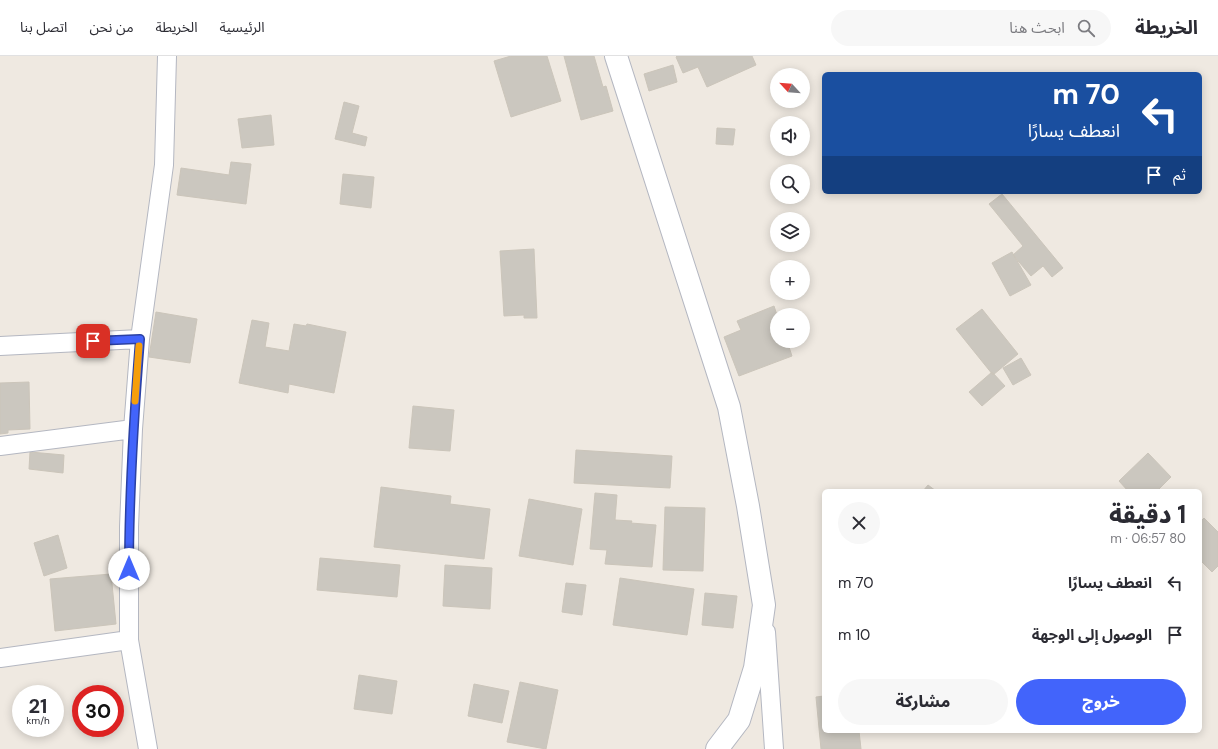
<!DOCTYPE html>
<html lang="ar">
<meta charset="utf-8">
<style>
body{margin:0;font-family:"DM Sans","Noto Sans Arabic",sans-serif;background:#f7f7f7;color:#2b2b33;direction:rtl;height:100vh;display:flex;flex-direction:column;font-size:15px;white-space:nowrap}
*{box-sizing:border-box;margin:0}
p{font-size:13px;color:#7c7c81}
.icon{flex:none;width:22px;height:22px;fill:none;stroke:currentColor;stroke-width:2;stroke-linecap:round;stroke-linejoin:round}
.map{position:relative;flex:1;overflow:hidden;direction:ltr}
.side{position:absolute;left:822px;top:433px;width:380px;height:244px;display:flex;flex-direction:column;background:#fff;border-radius:6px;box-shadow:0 2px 10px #0003;direction:rtl}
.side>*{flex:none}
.top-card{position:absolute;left:822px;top:16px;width:380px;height:122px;border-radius:6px;box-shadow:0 2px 10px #0003;direction:rtl;background:#1a4fa0;color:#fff;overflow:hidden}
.needle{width:26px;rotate:296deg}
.tools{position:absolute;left:770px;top:12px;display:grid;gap:8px}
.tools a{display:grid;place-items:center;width:40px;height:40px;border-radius:50%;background:#fff;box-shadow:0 2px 10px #0003;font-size:20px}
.speed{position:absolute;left:12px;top:629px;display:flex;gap:8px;font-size:20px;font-weight:700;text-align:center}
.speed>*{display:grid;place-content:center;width:52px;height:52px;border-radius:50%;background:#fff;box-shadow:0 2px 10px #0003;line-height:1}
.speed small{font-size:10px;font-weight:400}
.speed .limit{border:6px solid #d22;background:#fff;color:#111}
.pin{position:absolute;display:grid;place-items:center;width:34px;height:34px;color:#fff;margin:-17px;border-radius:8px;box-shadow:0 2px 6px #0006}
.me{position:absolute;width:44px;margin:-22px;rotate:0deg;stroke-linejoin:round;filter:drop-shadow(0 0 3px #0008)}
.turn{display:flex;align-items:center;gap:14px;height:84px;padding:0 16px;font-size:18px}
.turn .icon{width:52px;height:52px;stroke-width:2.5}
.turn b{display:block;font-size:28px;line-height:34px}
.then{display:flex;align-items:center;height:38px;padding:0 16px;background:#0003;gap:8px;font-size:15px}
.round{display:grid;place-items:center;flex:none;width:42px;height:42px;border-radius:21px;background:#f7f7f7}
.headline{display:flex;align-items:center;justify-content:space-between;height:68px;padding:0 16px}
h1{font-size:24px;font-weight:800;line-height:30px}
.cta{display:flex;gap:8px;margin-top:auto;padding:8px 16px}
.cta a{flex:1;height:46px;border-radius:24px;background:#4264fb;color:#fff;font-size:16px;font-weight:800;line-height:46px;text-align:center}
.cta a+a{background:#f7f7f7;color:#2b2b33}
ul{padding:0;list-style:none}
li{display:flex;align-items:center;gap:12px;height:52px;padding:0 16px}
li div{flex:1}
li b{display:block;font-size:15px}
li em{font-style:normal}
header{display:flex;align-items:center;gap:24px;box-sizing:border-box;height:56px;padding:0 20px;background:#fff;border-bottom:1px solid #e1e1e2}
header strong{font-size:19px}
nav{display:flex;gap:22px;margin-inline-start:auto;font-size:14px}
.search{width:280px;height:36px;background:#f7f7f7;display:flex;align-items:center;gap:10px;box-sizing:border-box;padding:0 14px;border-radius:22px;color:#7c7c81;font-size:15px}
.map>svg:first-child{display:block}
</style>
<header>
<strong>الخريطة</strong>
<div class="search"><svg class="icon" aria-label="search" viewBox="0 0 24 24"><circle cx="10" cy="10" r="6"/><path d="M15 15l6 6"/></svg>ابحث هنا</div>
<nav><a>الرئيسية</a><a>الخريطة</a><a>من نحن</a><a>اتصل بنا</a></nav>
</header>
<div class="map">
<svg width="1218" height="693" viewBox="0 0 1218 693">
<rect width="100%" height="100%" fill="#efe9e1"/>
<path fill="#cbc7bf" stroke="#cbc5ba" d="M 511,0 L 547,0 L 561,45 L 511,61 L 494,5 Z
M 564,0 L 594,0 L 603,31 L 606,30 L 613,55 L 581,64 Z
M 677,0 L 752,0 L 756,9 L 707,31 L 698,11 L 683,17 L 676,1 Z
M 673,9 L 677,26 L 649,35 L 644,18 Z
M 344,46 L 359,50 L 352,77 L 367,81 L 365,90 L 335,83 Z
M 271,59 L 274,89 L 242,92 L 238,63 Z
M 717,72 L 735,73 L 733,89 L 716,88 Z
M 231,106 L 251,108 L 246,148 L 177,139 L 181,112 L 229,119 Z
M 343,118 L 374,121 L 371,152 L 340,148 Z
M 1002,138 L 1063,212 L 1052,221 L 1043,210 L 1031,220 L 1013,199 L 1023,190 L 989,148 Z
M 534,193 L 537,262 L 524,262 L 524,259 L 504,260 L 500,195 Z
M 1012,196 L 1031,229 L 1010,240 L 992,207 Z
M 774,250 L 777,259 L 777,285 L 787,285 L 792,300 L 739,320 L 724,281 L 741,274 L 737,265 Z
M 982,253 L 1018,298 L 993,319 L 956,273 Z
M 156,256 L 197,263 L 190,307 L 149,301 Z
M 252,264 L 269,267 L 265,291 L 289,295 L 294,268 L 306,270 L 307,268 L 346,276 L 334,337 L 289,328 L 288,337 L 239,327 Z
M 1021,302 L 1031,319 L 1013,329 L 1003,312 Z
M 992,316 L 1005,330 L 982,350 L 969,336 Z
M 29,326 L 30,373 L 8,374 L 8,377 L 0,378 L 0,327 Z
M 413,350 L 454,354 L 450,395 L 409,392 Z
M 576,394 L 672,400 L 670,432 L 574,427 Z
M 30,396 L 64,399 L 63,417 L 29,413 Z
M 1148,397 L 1171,421 L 1157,435 L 1128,435 L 1119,425 Z
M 928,429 L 936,435 L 923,435 Z
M 381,431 L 451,440 L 450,448 L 490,453 L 484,503 L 374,491 Z
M 595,437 L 617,439 L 615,464 L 632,465 L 631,467 L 656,469 L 652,511 L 605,508 L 607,494 L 590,493 Z
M 529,443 L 582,453 L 573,509 L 519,500 Z
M 665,451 L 705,452 L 703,515 L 663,514 Z
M 1204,462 L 1218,476 L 1218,510 L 1212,516 L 1200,504 L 1200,466 Z
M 58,479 L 67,512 L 44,520 L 34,487 Z
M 320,502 L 400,509 L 397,541 L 317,534 Z
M 445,509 L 492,512 L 490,553 L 443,550 Z
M 111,518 L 116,568 L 55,575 L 50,523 Z
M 620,522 L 694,533 L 687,579 L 613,569 Z
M 566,527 L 586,529 L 582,559 L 562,556 Z
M 705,537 L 737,540 L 733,572 L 702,569 Z
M 359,619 L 397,625 L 392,658 L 354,653 Z
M 520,626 L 558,634 L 546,693 L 507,686 Z
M 474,628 L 509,635 L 502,667 L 468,660 Z
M 824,640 L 824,675 L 859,675 L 861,693 L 821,693 L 816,641 Z"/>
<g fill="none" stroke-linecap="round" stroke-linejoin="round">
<defs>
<path id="minor" d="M 0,290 L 140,283
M 0,390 L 133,373
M 766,576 L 774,693
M 0,602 L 129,584
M 148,693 L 129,584 L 129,471 L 133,373 L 140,283 L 164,109 L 167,0"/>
<path id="secondary" d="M 616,0 L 729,351 L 748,450 L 764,549 L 755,612 L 739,664 L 717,693"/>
</defs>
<use href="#minor" stroke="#b4b7c1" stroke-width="20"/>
<use href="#secondary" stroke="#b4b7c1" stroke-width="24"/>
<use href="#minor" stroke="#fff" stroke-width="18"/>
<use href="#secondary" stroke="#fff" stroke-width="22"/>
</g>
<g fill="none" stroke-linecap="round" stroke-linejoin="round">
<defs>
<path id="route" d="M 93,285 L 140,283 C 134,359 129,436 129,513"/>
</defs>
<use href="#route" stroke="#2b41a3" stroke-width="10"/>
<use href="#route" stroke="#4264fb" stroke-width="7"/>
<path stroke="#f59e0b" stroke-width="7" d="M 135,345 L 139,290"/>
</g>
</svg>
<div class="tools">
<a><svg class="needle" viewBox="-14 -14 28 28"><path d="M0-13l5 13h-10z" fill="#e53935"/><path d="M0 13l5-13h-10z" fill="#7c7c81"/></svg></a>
<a><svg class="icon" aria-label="sound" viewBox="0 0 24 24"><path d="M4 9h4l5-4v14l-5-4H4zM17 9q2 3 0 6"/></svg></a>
<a><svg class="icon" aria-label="search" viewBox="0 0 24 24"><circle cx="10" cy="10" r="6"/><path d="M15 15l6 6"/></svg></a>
<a><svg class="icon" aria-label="layers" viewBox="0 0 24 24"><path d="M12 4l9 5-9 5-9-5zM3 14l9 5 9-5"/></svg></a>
<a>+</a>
<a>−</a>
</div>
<div class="speed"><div>21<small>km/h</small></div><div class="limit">30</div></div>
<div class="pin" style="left:93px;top:285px;background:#d93025"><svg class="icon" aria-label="arrive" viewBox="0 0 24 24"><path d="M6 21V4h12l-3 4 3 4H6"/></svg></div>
<svg class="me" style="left:129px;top:513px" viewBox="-20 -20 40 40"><circle r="19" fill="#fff"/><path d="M0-13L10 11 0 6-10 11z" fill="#4264fb"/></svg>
<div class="top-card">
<div class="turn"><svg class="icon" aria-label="left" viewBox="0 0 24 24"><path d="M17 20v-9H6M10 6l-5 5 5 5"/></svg><div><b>70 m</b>انعطف يسارًا</div></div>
<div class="then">ثم<svg class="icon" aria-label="arrive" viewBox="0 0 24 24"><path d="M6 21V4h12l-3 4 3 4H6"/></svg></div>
</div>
<section class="side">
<div class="headline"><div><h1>1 دقيقة</h1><p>80 m · 06:57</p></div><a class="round"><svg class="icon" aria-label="close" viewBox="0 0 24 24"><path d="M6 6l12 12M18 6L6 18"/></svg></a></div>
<ul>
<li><svg class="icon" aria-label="left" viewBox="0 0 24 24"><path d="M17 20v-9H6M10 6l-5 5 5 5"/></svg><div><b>انعطف يسارًا</b></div><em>70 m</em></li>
<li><svg class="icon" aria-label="arrive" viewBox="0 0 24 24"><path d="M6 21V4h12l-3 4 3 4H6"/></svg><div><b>الوصول إلى الوجهة</b></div><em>10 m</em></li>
</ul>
<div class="cta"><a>خروج</a><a>مشاركة</a></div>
</section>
</div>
